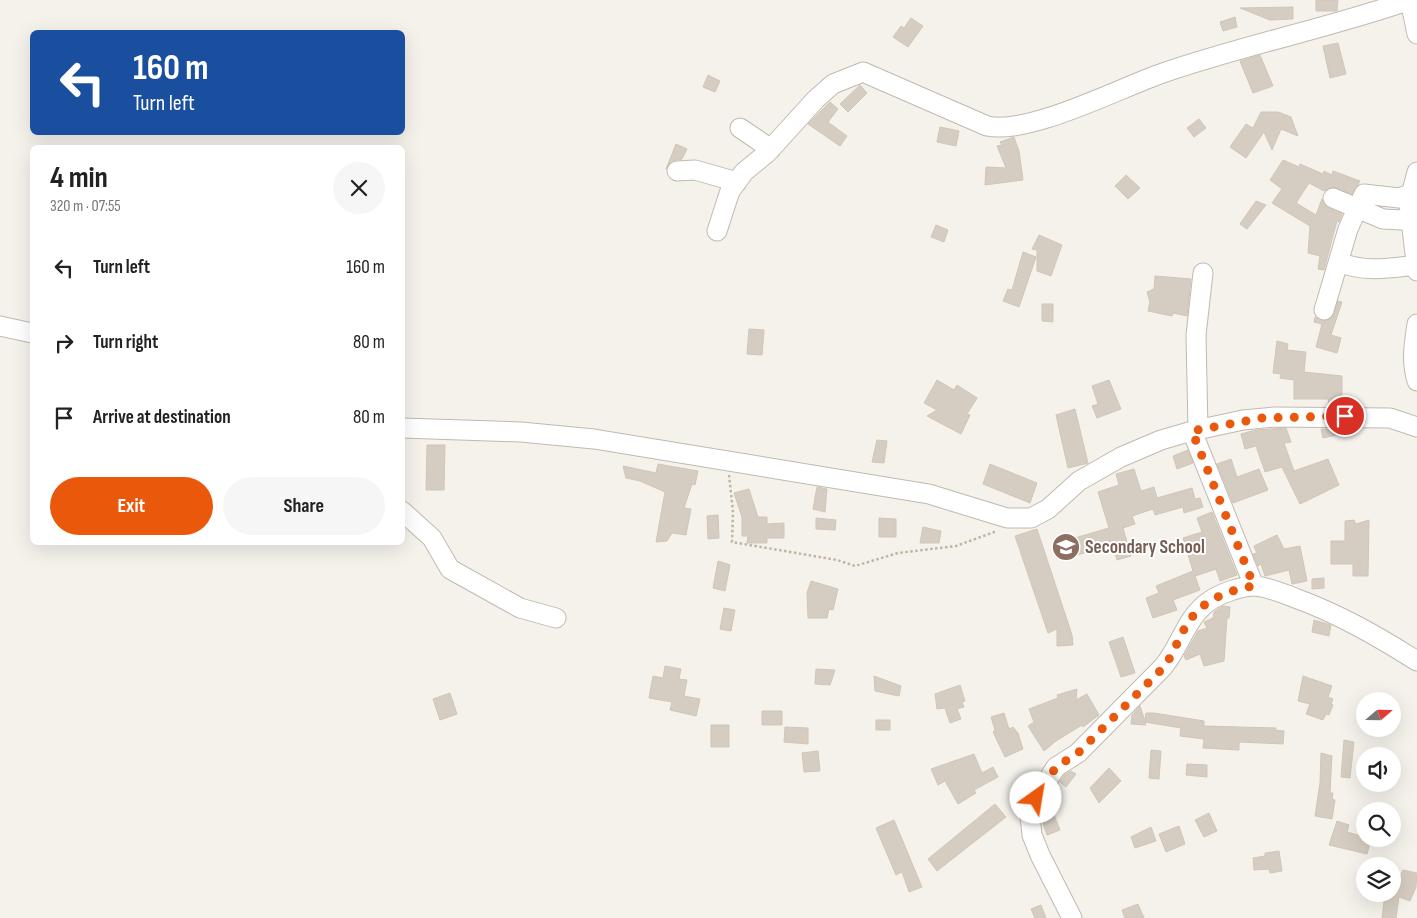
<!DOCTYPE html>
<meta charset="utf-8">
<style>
body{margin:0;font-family:"Sofia Sans Condensed",sans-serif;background:#f6f6f6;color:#222;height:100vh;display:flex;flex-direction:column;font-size:19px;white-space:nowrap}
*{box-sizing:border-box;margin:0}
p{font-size:16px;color:#767676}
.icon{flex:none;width:28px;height:28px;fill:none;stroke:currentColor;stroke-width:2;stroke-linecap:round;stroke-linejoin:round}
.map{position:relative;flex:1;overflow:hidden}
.details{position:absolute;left:30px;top:145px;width:375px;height:400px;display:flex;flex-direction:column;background:#fff;border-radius:8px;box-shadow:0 5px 20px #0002}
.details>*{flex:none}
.banner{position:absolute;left:30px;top:30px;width:375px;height:105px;border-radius:8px;box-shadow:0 5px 20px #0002;background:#1a4fa0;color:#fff;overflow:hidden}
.needle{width:32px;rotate:70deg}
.fabs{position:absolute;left:1356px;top:692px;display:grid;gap:10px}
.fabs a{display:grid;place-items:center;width:45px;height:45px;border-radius:50%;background:#fff;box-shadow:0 5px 20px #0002;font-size:25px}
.pin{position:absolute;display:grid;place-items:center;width:42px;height:42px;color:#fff;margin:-21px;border:2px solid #fff;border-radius:50%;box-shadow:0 1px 5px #0007}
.me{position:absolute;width:55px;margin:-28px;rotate:32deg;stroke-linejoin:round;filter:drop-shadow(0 0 4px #0008)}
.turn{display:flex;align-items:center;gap:18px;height:105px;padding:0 20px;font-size:22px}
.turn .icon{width:65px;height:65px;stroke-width:2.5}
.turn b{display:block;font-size:35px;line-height:42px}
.round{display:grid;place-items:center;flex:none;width:52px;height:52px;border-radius:26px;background:#f6f6f6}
.headline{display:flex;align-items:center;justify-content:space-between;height:85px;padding:0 20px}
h1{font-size:30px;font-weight:700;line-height:38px}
.primary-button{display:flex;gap:10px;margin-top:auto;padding:10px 20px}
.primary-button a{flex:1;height:58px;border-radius:30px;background:#ea580c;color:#fff;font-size:20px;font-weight:700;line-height:58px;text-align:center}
.primary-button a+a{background:#f6f6f6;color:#222}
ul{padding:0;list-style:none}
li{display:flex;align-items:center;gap:15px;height:75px;padding:0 20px}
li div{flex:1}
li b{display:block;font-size:19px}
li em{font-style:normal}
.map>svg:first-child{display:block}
</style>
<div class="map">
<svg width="1417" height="918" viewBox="0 0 1417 918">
<rect width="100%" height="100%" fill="#f5f2ec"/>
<path fill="#d6cdc2" stroke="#d1c5b6" d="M 1316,0 L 1338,0 L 1337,11 L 1316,11 Z
M 1293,7 L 1293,19 L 1270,20 L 1240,8 Z
M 1235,17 L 1237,27 L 1223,31 L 1220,22 Z
M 911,18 L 923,26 L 908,47 L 893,37 L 901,26 L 904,28 Z
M 1338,43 L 1346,74 L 1330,78 L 1323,46 Z
M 1260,55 L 1273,86 L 1253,93 L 1240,61 Z
M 708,75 L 720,81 L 715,92 L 703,87 Z
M 860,85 L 867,93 L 848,112 L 840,104 Z
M 830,102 L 838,109 L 828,122 L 847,136 L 840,146 L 808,124 Z
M 1261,112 L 1278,112 L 1291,117 L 1298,136 L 1281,129 L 1272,150 L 1264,132 L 1246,158 L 1230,147 L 1246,124 L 1253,128 Z
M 1199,119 L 1206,128 L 1194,137 L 1187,128 Z
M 940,127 L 959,131 L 956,146 L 937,142 Z
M 1014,137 L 1019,151 L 1023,180 L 985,185 L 986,167 L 1006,168 L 997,146 L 1002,145 L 1000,142 Z
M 676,144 L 687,149 L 682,159 L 671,161 L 666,169 Z
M 1283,160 L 1299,167 L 1300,164 L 1323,174 L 1324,171 L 1332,175 L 1333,171 L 1360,181 L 1352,194 L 1332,187 L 1324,191 L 1309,183 L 1296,203 L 1316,215 L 1322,199 L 1328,208 L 1342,214 L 1339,222 L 1337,221 L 1324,270 L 1318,269 L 1320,256 L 1308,253 L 1310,226 L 1272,203 L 1282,189 L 1270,180 Z
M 1126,175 L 1140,188 L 1128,199 L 1115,186 Z
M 1256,201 L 1266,205 L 1247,229 L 1240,224 Z
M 936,225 L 948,230 L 944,242 L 931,237 Z
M 1039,235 L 1062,245 L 1051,276 L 1037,271 L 1037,250 L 1032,249 Z
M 1023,252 L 1036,257 L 1019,307 L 1003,301 L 1008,289 L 1012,290 Z
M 1155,276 L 1191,279 L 1187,316 L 1173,313 L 1172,316 L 1148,311 L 1150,302 L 1147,292 L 1154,289 Z
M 1338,301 L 1342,302 L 1331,335 L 1341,338 L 1337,353 L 1316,347 L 1322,324 L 1314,322 L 1315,317 L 1321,321 L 1331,318 Z
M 1042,304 L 1053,304 L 1053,322 L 1042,321 Z
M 749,329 L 764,330 L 762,355 L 747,354 Z
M 1277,341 L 1288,344 L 1287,350 L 1306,352 L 1304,372 L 1342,376 L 1342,406 L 1328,406 L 1329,399 L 1294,399 L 1294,380 L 1280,378 L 1281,374 L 1273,373 Z
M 937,380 L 954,390 L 957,385 L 977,398 L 967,414 L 970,415 L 961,434 L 927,416 L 937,410 L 924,403 Z
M 1109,380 L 1121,409 L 1097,418 L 1092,406 L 1098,404 L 1092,386 Z
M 1075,409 L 1088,463 L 1068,468 L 1056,415 Z
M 1286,428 L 1291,442 L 1284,443 L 1294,471 L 1328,459 L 1339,485 L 1300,504 L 1282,467 L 1265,472 L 1256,446 L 1245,449 L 1241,434 L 1256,430 Z
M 1321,429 L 1349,429 L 1350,432 L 1323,438 Z
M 877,440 L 887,441 L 884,463 L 872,462 Z
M 427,445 L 445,445 L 444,490 L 426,490 Z
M 1188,450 L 1193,463 L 1177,469 L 1173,456 Z
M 1231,459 L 1237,477 L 1259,469 L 1268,490 L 1233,503 L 1217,464 Z
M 658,464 L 698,471 L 695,485 L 692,484 L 684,508 L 691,509 L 686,535 L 672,533 L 667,541 L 656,542 L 665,492 L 640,481 L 626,478 L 623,466 L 656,473 Z
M 990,464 L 1037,483 L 1030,503 L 983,484 Z
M 1134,469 L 1141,491 L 1154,487 L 1157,498 L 1192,488 L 1195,499 L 1200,498 L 1203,507 L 1184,513 L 1183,507 L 1155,515 L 1153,509 L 1132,516 L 1135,524 L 1123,528 L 1131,556 L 1117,560 L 1113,545 L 1073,556 L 1068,540 L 1109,528 L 1098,492 L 1119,485 L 1116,474 Z
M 817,487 L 827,489 L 825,512 L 813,509 Z
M 749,489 L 758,517 L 767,517 L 767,524 L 784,523 L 784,538 L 767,538 L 767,543 L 747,543 L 748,536 L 742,536 L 742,517 L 734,493 Z
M 1212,512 L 1237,575 L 1220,581 L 1216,569 L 1195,576 L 1200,590 L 1173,600 L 1177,610 L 1153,618 L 1146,598 L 1159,593 L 1156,586 L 1193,571 L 1183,538 L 1202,532 L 1197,518 Z
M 718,515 L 719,538 L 708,539 L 707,516 Z
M 816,518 L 836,520 L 835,530 L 816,529 Z
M 879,518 L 896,519 L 896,537 L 879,537 Z
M 1354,520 L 1356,524 L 1369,520 L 1368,576 L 1353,576 L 1353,564 L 1331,564 L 1331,541 L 1345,541 L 1345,521 Z
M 923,527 L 941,531 L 939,543 L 920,543 Z
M 1037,529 L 1072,635 L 1073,645 L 1057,646 L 1057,629 L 1048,633 L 1015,536 Z
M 1277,535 L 1284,549 L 1300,546 L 1307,581 L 1292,584 L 1289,570 L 1265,576 L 1261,564 L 1258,566 L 1253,554 L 1257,553 L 1254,546 Z
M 718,561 L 730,565 L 725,591 L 713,588 Z
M 1324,578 L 1324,588 L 1312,589 L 1312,579 Z
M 811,581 L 838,589 L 833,610 L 829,609 L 827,618 L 808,618 L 807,593 Z
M 1223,606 L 1230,607 L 1229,618 L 1227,618 L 1224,661 L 1204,666 L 1200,654 L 1186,660 L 1184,656 L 1198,631 L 1207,628 L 1204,622 L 1213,618 L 1214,612 Z
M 724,608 L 735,610 L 731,631 L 720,629 Z
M 1314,620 L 1331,625 L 1329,636 L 1312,632 Z
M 1123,637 L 1135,673 L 1121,677 L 1109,642 Z
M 665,666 L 681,669 L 679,679 L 687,680 L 684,696 L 700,699 L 696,716 L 670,710 L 672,702 L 649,698 L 653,676 L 663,678 Z
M 816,669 L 835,670 L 830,685 L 815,684 Z
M 874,676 L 901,686 L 899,696 L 875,691 Z
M 1303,676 L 1332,686 L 1328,697 L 1333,699 L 1331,704 L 1333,705 L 1329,715 L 1326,714 L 1323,720 L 1306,714 L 1310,704 L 1298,701 Z
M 960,685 L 965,701 L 962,702 L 964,707 L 957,709 L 961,719 L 950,723 L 945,708 L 937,709 L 935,694 Z
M 1077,689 L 1076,700 L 1087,694 L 1099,715 L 1083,727 L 1082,725 L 1056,741 L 1044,751 L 1028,726 L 1034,722 L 1029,709 L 1058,698 L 1057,695 Z
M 450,693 L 457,714 L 440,720 L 433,699 Z
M 1140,706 L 1145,721 L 1146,713 L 1154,713 L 1204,721 L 1204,726 L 1276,728 L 1275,730 L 1284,731 L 1283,744 L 1239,742 L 1239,750 L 1203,748 L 1204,739 L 1180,736 L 1181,728 L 1145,722 L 1146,725 L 1131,724 L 1132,715 Z
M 762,711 L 782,711 L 782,725 L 762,725 Z
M 1004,713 L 1009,729 L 1013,727 L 1018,733 L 1023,749 L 1005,757 L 993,732 L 995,730 L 991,717 Z
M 876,720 L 890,720 L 890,730 L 876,730 Z
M 711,725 L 729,725 L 729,747 L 711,747 Z
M 785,727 L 808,728 L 808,744 L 784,742 Z
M 1344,740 L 1354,742 L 1350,778 L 1341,777 Z
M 1151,750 L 1161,751 L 1159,779 L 1149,778 Z
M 818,751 L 820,771 L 804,772 L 802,753 Z
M 1321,753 L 1332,756 L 1330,793 L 1333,793 L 1332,799 L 1335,800 L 1332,819 L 1315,816 L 1320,783 Z
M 974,754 L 982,773 L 993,767 L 998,777 L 974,790 L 976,793 L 958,804 L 945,781 L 938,785 L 931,769 Z
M 1187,764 L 1207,765 L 1207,777 L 1186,775 Z
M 1109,768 L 1121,781 L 1099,803 L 1090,788 Z
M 1071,771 L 1076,774 L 1066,787 L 1060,782 L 1064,775 Z
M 995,804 L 1006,817 L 937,871 L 928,859 Z
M 1209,813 L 1217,831 L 1204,837 L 1195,820 Z
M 1054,815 L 1060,830 L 1047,835 L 1042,820 Z
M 894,820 L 922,887 L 909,892 L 902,872 L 896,875 L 876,828 Z
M 1337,821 L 1349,825 L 1347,832 L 1371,839 L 1367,854 L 1329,845 Z
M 1179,826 L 1185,844 L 1166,852 L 1159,834 Z
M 1151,827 L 1156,841 L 1135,848 L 1131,837 Z
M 1279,851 L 1282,871 L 1270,873 L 1269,869 L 1254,870 L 1253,858 L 1265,856 L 1265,853 Z
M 1403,870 L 1417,873 L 1416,887 L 1410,901 L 1399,897 L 1396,918 L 1382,918 L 1385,894 L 1392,894 Z
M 1138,904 L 1144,918 L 1125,918 L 1122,910 Z
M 1041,905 L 1046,918 L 1035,918 L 1031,909 Z"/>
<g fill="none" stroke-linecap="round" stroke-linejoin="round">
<defs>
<path id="minor" d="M 1410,0 L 1417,34
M 740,128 L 771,149
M 677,171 L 695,170 L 737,182
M 1417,172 L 1409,203 L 1417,271
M 1333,198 L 1383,219 L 1402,220 L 1410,214
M 717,231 L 730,191 L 744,172 L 767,153 L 816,99 L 833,84 L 863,72 L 987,126 C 1030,135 1119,88 1163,73 C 1244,45 1329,28 1410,0
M 1339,262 C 1364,273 1390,268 1416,265
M 1324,310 L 1348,229 L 1364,194 L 1399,198 L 1412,193
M 1417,324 C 1414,344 1411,361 1417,381
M 0,326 L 32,333
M 402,428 L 521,432 L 594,439 L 929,494 L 1007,518 L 1031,518 L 1048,509 L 1079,481 L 1121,457 L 1161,440 L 1192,431 L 1243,420 L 1274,417 L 1390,418 L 1417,427
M 1198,430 L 1196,335 L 1203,273
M 1192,431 L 1254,586
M 402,511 L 432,538 L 450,569 L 520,608 L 556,618
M 1072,918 L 1040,855 L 1032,835 L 1030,816 L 1036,798 L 1056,767 L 1078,753 L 1163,667 C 1181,646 1186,616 1211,600 C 1222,593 1241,586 1255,586 C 1268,587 1282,593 1295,598 C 1339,614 1377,636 1417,661"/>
</defs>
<use href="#minor" stroke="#c0b9af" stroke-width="21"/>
<path stroke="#c1b4a1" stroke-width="2.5" stroke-dasharray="2.5 2.5" stroke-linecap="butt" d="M 729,475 L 733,512 L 732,542 L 837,560 L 855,566 L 898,553 L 956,546 L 997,531"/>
<use href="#minor" stroke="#fff" stroke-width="19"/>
</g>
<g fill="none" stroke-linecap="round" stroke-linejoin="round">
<path stroke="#ea580c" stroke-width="9" stroke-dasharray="0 16.2" d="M 1036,798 L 1056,767 L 1078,753 L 1163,668 C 1174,654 1178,638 1188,623 C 1202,600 1229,590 1254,586 L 1192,431 L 1262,418 L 1345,416"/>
</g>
<defs>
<symbol id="school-disc" viewBox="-11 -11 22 22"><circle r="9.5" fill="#8d6e63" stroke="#fff"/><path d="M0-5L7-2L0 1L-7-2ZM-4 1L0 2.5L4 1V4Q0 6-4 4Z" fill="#fff"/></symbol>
</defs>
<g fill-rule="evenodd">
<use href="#school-disc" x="1050" y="531" width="32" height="32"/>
</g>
<g text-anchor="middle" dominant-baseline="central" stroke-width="4" stroke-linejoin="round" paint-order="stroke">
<g font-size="19" font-weight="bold" fill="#785e54" stroke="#fff" text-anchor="start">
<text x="1085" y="547">Secondary School</text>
</g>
</g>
</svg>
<div class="fabs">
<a><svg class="needle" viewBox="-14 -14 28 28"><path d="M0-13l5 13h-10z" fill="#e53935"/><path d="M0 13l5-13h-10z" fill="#767676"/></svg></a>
<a><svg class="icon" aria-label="sound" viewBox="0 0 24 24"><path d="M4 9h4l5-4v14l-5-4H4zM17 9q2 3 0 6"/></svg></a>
<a><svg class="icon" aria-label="search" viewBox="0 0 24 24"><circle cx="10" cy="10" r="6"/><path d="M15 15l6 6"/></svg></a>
<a><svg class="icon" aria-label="layers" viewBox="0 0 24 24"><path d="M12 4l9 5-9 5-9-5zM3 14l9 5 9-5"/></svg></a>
</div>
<div class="pin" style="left:1345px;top:416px;background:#d93025"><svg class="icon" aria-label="arrive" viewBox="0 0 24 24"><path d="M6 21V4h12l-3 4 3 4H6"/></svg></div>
<svg class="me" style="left:1036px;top:798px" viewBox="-20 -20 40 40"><circle r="19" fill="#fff"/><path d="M0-13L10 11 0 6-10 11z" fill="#ea580c"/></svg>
<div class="banner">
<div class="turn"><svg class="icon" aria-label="left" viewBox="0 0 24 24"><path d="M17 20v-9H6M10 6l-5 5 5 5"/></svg><div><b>160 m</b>Turn left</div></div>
</div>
<section class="details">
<div class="headline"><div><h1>4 min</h1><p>320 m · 07:55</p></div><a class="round"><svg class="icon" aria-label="close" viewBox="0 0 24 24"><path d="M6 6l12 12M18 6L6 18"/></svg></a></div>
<ul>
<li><svg class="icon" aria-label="left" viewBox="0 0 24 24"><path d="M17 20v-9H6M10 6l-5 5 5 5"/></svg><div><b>Turn left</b></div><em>160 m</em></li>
<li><svg class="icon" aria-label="right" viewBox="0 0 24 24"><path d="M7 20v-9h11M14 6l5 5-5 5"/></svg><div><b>Turn right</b></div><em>80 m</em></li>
<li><svg class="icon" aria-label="arrive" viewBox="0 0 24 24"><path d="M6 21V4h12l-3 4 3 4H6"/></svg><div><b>Arrive at destination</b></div><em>80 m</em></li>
</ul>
<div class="primary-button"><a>Exit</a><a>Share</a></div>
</section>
</div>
